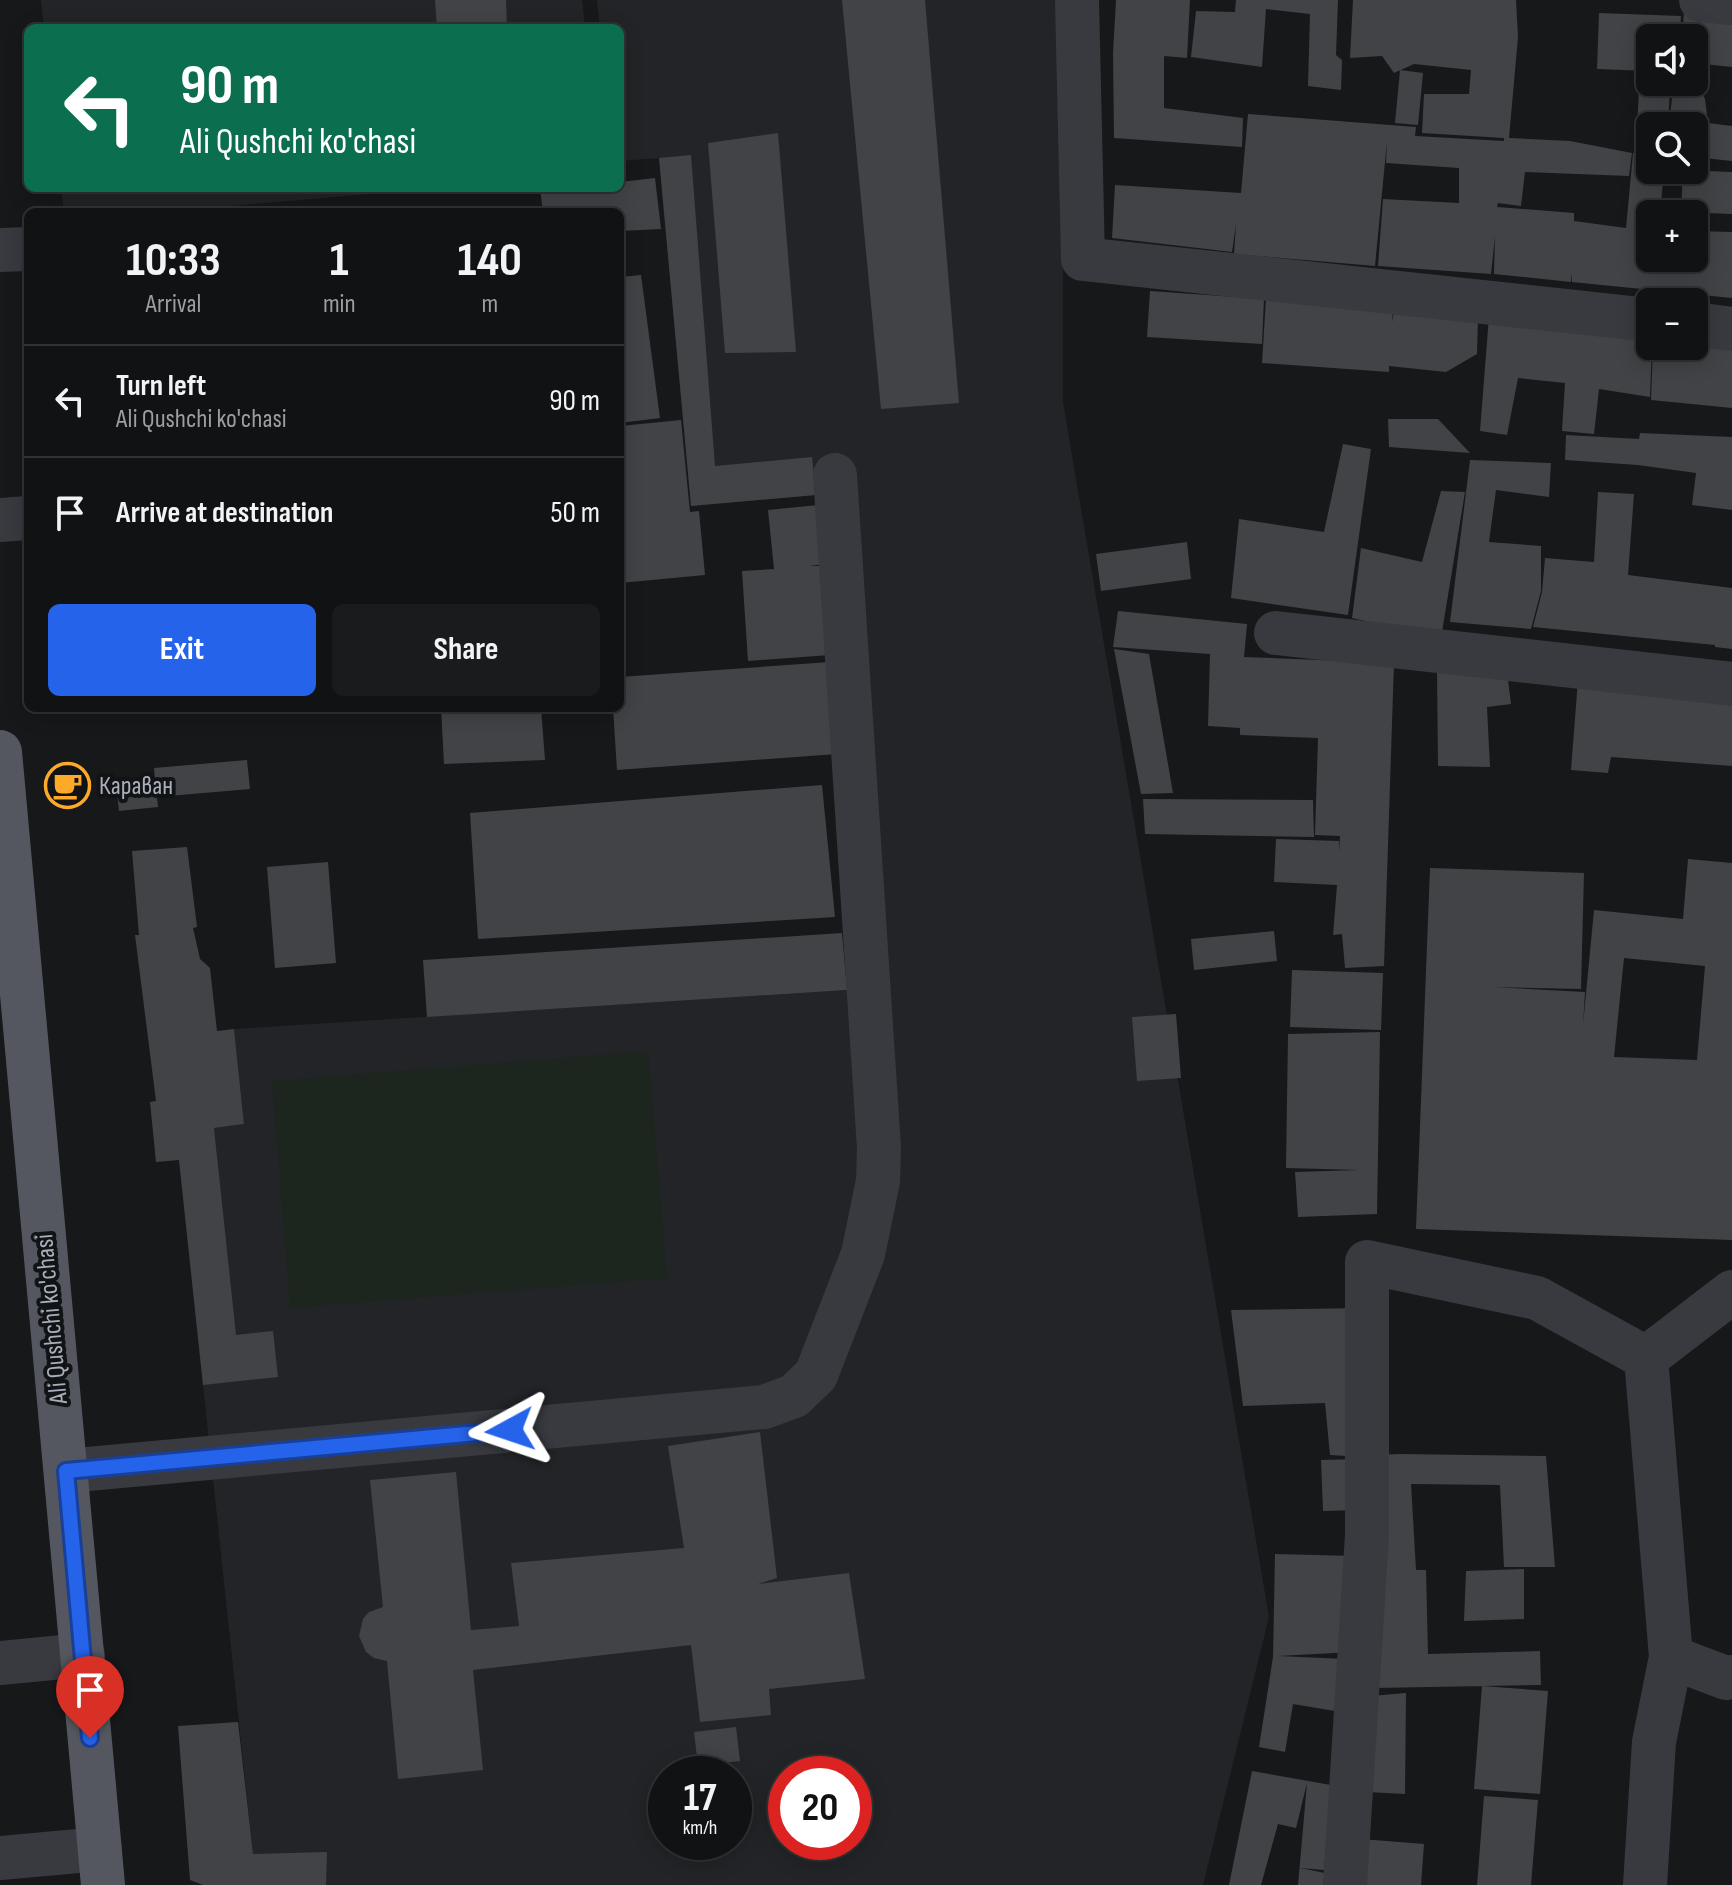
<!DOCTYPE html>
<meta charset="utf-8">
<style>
body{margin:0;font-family:"Sofia Sans Condensed",sans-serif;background:#1a1b1d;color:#f1f3f6;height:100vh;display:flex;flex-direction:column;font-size:30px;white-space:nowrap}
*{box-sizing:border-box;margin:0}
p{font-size:26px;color:#9c9ea0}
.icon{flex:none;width:44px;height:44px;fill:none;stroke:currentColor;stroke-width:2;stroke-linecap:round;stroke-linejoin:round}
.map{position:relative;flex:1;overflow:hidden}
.sheet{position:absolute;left:24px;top:208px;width:600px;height:504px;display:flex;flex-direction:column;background:#111214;border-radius:12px;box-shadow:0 4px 20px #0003,0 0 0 2px #303234}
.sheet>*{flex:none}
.hud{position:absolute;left:24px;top:24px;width:600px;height:168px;border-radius:12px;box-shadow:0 4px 20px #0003,0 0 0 2px #303234;background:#0b6e4f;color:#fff;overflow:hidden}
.tools{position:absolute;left:1636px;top:24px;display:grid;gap:16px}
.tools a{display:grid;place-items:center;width:72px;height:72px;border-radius:12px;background:#111214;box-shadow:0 4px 20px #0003,0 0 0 2px #303234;font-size:40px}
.speed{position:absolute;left:648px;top:1756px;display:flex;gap:16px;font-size:40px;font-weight:700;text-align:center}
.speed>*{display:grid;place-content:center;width:104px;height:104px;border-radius:50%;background:#111214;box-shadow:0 4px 20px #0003,0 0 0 2px #303234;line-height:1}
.speed small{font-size:20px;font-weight:400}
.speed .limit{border:12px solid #d22;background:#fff;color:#111}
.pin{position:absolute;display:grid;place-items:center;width:68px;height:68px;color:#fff;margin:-82px -34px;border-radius:50% 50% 50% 0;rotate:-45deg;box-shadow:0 0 8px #0007}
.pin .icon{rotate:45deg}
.me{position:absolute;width:88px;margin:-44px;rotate:265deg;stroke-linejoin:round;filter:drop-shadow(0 0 6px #0008)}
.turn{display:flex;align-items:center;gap:28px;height:168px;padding:0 24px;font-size:36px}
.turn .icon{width:104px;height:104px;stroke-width:2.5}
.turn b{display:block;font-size:56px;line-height:68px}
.eta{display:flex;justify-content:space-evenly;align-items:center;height:136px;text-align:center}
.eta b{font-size:48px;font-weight:700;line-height:56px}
.button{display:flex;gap:16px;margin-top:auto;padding:16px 24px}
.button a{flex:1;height:92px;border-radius:12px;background:#2563eb;color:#fff;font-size:32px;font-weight:700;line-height:92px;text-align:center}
.button a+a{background:#1a1b1d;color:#f1f3f6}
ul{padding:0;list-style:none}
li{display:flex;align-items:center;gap:24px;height:112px;padding:0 24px;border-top:2px solid #303234}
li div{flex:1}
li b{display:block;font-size:30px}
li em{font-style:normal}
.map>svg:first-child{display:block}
</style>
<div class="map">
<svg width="1732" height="1885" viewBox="0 0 1732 1885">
<rect width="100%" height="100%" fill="#17181a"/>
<path fill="#232427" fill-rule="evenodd" d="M 41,0 L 582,0 L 585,28 L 44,28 Z
M 597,0 L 1063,0 L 1063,402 L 1269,1617 L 1203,1885 L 326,1885 L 253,1854 L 179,1160 L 217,1156 L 214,1128 L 244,1124 L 234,1029 L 847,990 L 815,495 L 691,506 L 659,158 L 620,161 L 620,28 L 600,28 ZM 666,1774 L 734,1774 L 734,1842 L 666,1842 ZM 786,1774 L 854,1774 L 854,1842 L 786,1842 Z
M 61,188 L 439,188 L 162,212 L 64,212 Z"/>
<path fill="#1d261e" d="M 648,1051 L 667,1278 L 290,1308 L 272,1081 Z"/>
<path fill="#414347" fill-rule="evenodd" d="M 435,0 L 506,0 L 507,28 L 437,28 Z
M 842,0 L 925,0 L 959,403 L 881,409 Z
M 1116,0 L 1190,0 L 1187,58 L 1164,56 L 1164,108 L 1243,118 L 1242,147 L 1114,138 L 1113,53 Z
M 1236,0 L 1338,0 L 1336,55 L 1342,60 L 1341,90 L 1308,86 L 1310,14 L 1266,9 L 1262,67 L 1191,57 L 1196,11 L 1235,12 Z
M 1353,0 L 1516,0 L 1518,37 L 1509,138 L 1570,141 L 1632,153 L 1629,176 L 1525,172 L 1521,206 L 1498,203 L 1497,207 L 1574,213 L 1574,221 L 1626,228 L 1633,153 L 1636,153 L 1639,88 L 1670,89 L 1668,126 L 1650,126 L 1650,170 L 1664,170 L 1660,214 L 1650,214 L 1650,258 L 1694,258 L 1694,231 L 1732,232 L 1732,298 L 1572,282 L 1572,273 L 1571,282 L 1494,274 L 1495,236 L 1491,274 L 1378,266 L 1383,199 L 1459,203 L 1459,168 L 1386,163 L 1387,141 L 1375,266 L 1234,254 L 1236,224 L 1232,252 L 1112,238 L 1115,185 L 1241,193 L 1248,114 L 1416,127 L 1415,136 L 1504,141 L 1504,138 L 1422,133 L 1424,94 L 1469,94 L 1471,70 L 1414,64 L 1394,73 L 1382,56 L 1350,58 Z
M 1684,12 L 1732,16 L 1732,67 L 1694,63 L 1694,38 L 1682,38 Z
M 1599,13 L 1681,16 L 1680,38 L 1650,38 L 1650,71 L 1597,69 Z
M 1400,70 L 1423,73 L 1418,125 L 1395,123 Z
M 1648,82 L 1696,82 L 1705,99 L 1708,123 L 1732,126 L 1732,161 L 1694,157 L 1694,126 L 1669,126 L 1673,88 L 1647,87 Z
M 778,133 L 796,352 L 725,353 L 708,143 Z
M 691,155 L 715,466 L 812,457 L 816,495 L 691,506 L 659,158 Z
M 1683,170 L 1732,172 L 1732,214 L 1681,212 Z
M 655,178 L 661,229 L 620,231 L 620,212 L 543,212 L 540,189 L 620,188 L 620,182 Z
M 641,275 L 660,418 L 620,423 L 620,277 Z
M 1150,291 L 1264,299 L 1262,344 L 1147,337 Z
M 1266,298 L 1393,307 L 1392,322 L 1394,311 L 1478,318 L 1477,354 L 1446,372 L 1389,366 L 1389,372 L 1262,363 Z
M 1489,316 L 1650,334 L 1650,346 L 1652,346 L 1650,397 L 1599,389 L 1594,434 L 1562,431 L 1565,383 L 1518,378 L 1507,435 L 1480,431 Z
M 1732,343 L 1732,408 L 1651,400 L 1653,346 Z
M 1388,419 L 1438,419 L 1470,453 L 1389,447 Z
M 681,420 L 690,512 L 699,511 L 705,575 L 620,583 L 620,426 Z
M 1640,433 L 1732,437 L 1732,510 L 1692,505 L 1696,473 L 1638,465 L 1565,460 L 1566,435 L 1639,439 Z
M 1343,444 L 1371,449 L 1348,615 L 1231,598 L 1239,519 L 1324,532 Z
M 1470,460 L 1551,463 L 1549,497 L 1496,490 L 1489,542 L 1541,546 L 1541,591 L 1531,629 L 1450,622 Z
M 1441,491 L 1465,492 L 1441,638 L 1352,618 L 1361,548 L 1422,562 Z
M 1598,492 L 1634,494 L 1628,575 L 1732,588 L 1732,649 L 1715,647 L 1715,645 L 1533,627 L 1542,592 L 1545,558 L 1594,562 Z
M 818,505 L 824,564 L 810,566 L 824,566 L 830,655 L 748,661 L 742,571 L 774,569 L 768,510 Z
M 1187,542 L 1191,579 L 1101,591 L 1096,554 Z
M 1118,611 L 1247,624 L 1244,657 L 1394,663 L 1384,966 L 1345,968 L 1342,934 L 1333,935 L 1337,885 L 1274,882 L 1276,839 L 1339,841 L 1339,852 L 1340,836 L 1315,835 L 1318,738 L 1240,735 L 1240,728 L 1208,726 L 1210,654 L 1113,647 Z
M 1114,649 L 1149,654 L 1173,793 L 1141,794 Z
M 830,662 L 837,754 L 617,770 L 613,708 L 620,708 L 620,677 Z
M 1437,670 L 1508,680 L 1511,704 L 1487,707 L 1490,767 L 1438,766 Z
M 1578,680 L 1732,697 L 1732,766 L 1611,757 L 1608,773 L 1571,770 Z
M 441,708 L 541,708 L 545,760 L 444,764 Z
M 247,760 L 250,789 L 157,797 L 158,807 L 119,811 L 116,784 L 155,780 L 154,768 Z
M 822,785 L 835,917 L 478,939 L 470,813 Z
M 1143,799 L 1313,800 L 1314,837 L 1145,834 Z
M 187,847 L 197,927 L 193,928 L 200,959 L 210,968 L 217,1031 L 234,1029 L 244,1124 L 214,1128 L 236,1335 L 273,1331 L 278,1377 L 203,1385 L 179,1160 L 156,1162 L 150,1102 L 156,1101 L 135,935 L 139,935 L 132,851 Z
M 1688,859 L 1732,863 L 1732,1240 L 1416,1229 L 1430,868 L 1584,873 L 1581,989 L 1492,987 L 1585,992 L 1583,1025 L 1594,910 L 1683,919 ZM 1624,958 L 1705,966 L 1697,1060 L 1614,1057 Z
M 328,862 L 336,963 L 275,968 L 267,867 Z
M 1274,931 L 1277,961 L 1194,970 L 1191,939 Z
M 842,933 L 847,990 L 427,1017 L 423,960 Z
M 1292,970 L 1383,973 L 1381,1030 L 1290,1027 Z
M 1176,1014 L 1181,1078 L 1137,1081 L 1132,1017 Z
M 1380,1032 L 1377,1214 L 1298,1217 L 1295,1172 L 1360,1170 L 1286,1168 L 1288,1034 Z
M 1364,1308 L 1365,1457 L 1330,1455 L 1325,1403 L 1243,1406 L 1231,1310 Z
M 760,1432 L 777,1578 L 758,1584 L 849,1573 L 865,1679 L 769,1689 L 771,1715 L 700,1722 L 691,1645 L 473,1670 L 483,1770 L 398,1779 L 387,1661 L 374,1658 L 366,1652 L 359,1636 L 363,1619 L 369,1612 L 383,1607 L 370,1480 L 456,1472 L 471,1630 L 519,1626 L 511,1563 L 684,1548 L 668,1446 Z
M 1399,1454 L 1546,1456 L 1555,1567 L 1504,1567 L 1500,1485 L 1411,1484 L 1416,1570 L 1426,1570 L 1428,1654 L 1540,1651 L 1541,1685 L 1375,1688 L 1374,1455 Z
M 1359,1459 L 1361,1510 L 1323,1511 L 1321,1460 Z
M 1275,1554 L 1354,1556 L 1353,1652 L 1278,1656 L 1346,1659 L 1335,1711 L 1293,1704 L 1285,1752 L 1259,1747 L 1273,1657 Z
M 1524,1569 L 1524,1619 L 1464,1621 L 1466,1571 Z
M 1482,1686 L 1548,1691 L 1540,1794 L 1474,1789 Z
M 1406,1693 L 1405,1794 L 1367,1792 L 1371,1696 Z
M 238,1722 L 253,1854 L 327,1852 L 326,1885 L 203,1885 L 190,1880 L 178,1726 Z
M 736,1727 L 740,1761 L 698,1766 L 694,1732 Z
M 1252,1771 L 1331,1785 L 1324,1870 L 1300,1868 L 1325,1873 L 1323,1885 L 1298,1885 L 1307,1783 L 1296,1828 L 1278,1824 L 1261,1885 L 1229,1885 Z
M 1484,1796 L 1538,1800 L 1531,1885 L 1477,1885 Z
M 1361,1839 L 1424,1844 L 1421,1885 L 1357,1885 Z"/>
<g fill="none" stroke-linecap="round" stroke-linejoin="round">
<path stroke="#383a3f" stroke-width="44" d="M 1077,0 L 1083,259 L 1650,320
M 1701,0 L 1732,3
M 0,250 L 28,249
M 1694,324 L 1732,329
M 0,520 L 28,518
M 1276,633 L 1732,684
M 66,1471 L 764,1407 L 794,1396 L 816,1375 L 863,1254 L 878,1181 L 879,1148 L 835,475
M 1671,1657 L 1726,1678 L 1732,1677
M 0,1663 L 83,1655
M 0,1858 L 100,1849
M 1345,1885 L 1367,1535 L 1367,1262 L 1537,1298 L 1646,1358
M 1645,1885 L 1654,1742 L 1671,1657 L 1646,1358 L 1732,1292"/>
<path stroke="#54575f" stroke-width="44" d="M 0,752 L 103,1885"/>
</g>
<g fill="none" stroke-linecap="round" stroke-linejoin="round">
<defs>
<path id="route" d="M 90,1738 L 66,1471 L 510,1430"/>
</defs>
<use href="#route" stroke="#184099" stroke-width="20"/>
<use href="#route" stroke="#2563eb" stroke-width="14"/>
</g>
<defs>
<symbol id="cafe-ring" viewBox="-11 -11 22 22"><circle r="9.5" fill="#121315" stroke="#ffa92a" stroke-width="1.5"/><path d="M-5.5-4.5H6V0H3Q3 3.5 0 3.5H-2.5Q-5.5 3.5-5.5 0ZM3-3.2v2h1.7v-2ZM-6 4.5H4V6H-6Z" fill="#ffa92a"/></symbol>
</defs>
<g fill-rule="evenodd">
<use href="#cafe-ring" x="42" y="760" width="51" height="51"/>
</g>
<g text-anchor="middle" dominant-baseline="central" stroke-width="8" stroke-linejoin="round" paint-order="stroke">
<g font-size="26" fill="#a8afbb" stroke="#121315" text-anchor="start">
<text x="99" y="786">Караван</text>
</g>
<g font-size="26" fill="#a8afbb" stroke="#121315">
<text transform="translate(52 1319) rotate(-95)">Ali Qushchi ko'chasi</text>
</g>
</g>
</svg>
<div class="tools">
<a><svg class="icon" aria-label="sound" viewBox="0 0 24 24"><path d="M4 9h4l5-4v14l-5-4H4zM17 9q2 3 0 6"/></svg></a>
<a><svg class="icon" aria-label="search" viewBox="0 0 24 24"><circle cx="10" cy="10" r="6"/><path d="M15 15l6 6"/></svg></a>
<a>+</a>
<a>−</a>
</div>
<div class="speed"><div>17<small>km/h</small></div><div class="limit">20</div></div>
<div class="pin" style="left:90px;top:1738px;background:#d93025"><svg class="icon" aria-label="arrive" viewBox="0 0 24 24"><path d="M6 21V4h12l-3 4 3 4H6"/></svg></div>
<svg class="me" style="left:510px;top:1430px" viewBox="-20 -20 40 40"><path d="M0-17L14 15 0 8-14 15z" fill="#2563eb" stroke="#fff" stroke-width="4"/></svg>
<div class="hud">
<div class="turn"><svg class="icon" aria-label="left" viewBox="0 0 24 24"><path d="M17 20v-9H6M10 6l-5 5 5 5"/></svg><div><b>90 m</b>Ali Qushchi ko'chasi</div></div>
</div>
<section class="sheet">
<div class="eta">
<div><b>10:33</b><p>Arrival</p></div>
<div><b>1</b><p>min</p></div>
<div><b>140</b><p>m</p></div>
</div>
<ul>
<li><svg class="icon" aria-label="left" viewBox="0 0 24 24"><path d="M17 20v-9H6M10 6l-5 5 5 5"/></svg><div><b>Turn left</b><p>Ali Qushchi ko'chasi</p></div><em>90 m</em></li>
<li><svg class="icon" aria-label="arrive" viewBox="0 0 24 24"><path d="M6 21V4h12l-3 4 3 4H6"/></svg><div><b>Arrive at destination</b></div><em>50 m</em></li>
</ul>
<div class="button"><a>Exit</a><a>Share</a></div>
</section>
</div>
